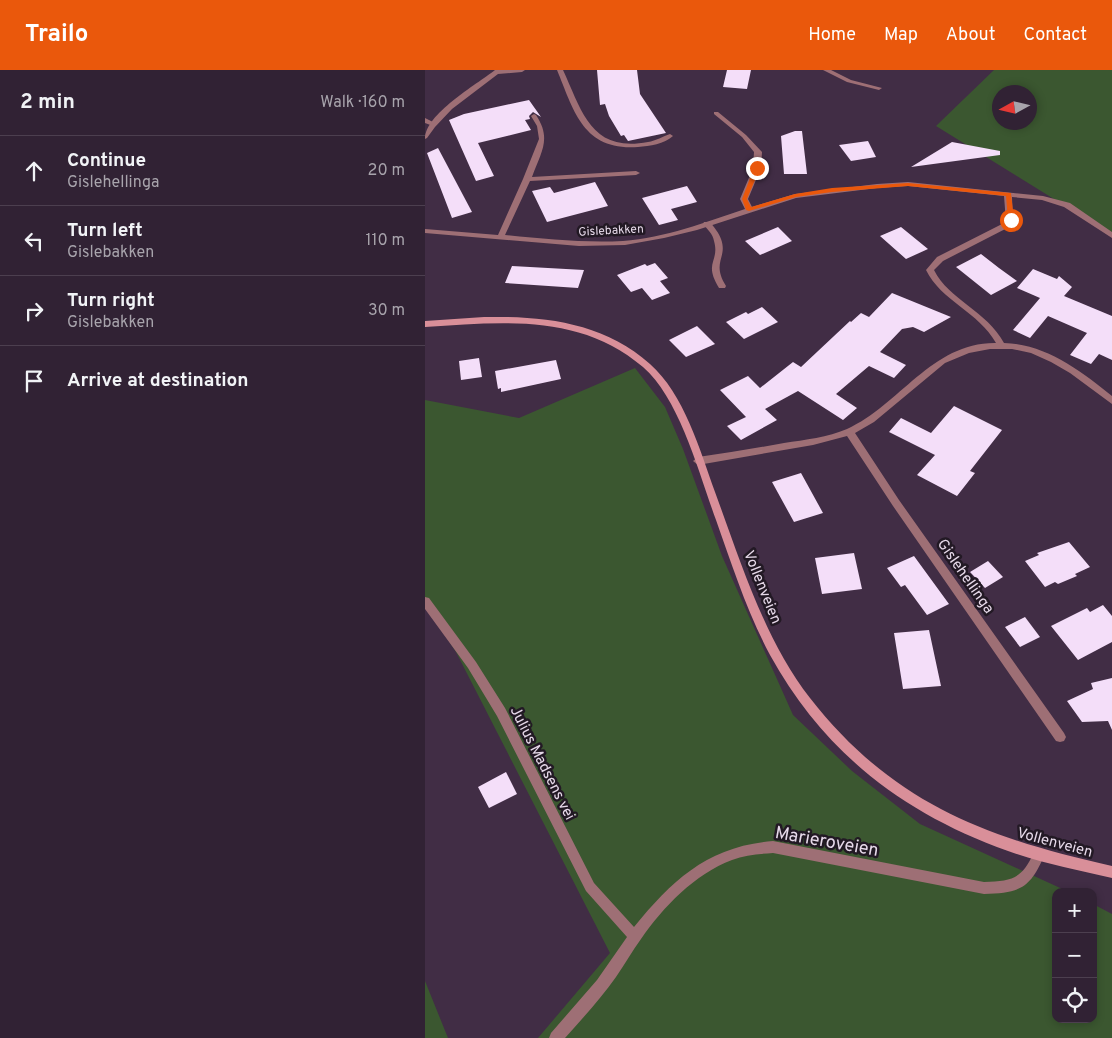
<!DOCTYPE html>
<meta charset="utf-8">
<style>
:root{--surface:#312234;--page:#392a3c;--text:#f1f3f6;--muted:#a8a4ac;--line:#4c3f4f;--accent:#ea580c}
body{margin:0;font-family:Overpass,sans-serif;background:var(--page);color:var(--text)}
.controls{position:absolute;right:15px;bottom:15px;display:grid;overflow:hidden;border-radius:10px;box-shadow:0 2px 8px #0003}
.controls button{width:45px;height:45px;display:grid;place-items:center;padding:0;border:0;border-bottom:1px solid var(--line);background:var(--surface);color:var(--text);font:25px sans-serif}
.compass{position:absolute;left:567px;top:15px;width:45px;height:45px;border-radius:50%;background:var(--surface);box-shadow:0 2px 8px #0003;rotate:262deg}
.stop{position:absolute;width:15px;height:15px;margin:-11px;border:4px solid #ea580c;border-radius:50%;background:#fff}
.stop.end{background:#ea580c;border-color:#fff;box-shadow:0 1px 5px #0008}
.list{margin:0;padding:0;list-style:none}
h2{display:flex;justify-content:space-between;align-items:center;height:65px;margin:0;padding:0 20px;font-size:21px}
h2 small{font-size:16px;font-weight:400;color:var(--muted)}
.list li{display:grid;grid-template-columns:32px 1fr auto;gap:15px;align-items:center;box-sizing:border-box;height:70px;padding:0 20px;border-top:1px solid var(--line)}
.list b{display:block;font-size:19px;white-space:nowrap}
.list p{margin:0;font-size:16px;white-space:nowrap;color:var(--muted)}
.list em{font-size:16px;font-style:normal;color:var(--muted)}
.icon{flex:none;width:28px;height:28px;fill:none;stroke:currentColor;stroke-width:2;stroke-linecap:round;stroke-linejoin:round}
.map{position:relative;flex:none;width:687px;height:968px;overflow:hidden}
header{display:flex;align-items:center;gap:30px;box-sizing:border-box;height:70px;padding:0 25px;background:var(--accent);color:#fff}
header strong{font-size:24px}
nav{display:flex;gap:28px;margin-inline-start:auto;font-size:18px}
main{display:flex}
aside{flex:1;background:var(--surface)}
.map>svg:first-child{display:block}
</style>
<header>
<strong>Trailo</strong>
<nav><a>Home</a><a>Map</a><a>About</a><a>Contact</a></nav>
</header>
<main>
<aside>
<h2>2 min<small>Walk · 160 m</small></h2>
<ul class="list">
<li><svg class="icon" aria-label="ahead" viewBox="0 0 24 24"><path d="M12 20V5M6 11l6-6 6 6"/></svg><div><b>Continue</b><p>Gislehellinga</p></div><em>20 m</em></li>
<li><svg class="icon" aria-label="left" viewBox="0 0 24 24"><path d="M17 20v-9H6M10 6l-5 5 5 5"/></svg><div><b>Turn left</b><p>Gislebakken</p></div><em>110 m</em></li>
<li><svg class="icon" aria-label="right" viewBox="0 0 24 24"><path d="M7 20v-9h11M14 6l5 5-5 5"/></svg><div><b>Turn right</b><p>Gislebakken</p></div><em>30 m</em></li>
<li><svg class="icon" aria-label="arrive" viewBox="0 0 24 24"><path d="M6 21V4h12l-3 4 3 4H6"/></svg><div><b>Arrive at destination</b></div></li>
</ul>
</aside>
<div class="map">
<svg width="687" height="968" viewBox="0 0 687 968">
<rect width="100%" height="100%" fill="#412d45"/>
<path fill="#3b5730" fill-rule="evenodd" d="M 569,0 L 687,0 L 687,165 L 511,56 ZM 574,22 L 604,22 L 604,52 L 574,52 Z
M 210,298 L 240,337 L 258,379 L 297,486 L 368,645 L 427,701 L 495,754 L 644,822 L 631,822 L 631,949 L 668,949 L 668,834 L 687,844 L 687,968 L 113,968 L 185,883 L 31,582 L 0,534 L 0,330 L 94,348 Z
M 0,911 L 23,968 L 0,968 Z"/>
<path fill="#f4def9" d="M 172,0 L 212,0 L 215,24 L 241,63 L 203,71 L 199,65 L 196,66 L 184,46 L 180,34 L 175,35 Z
M 302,0 L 326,0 L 322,19 L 298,17 Z
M 104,30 L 116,47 L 108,42 L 104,46 L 105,49 L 100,50 L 106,60 L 53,73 L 69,106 L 51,111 L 24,50 L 39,44 Z
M 370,61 L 377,61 L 382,104 L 359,104 L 356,66 Z
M 443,71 L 451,87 L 426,91 L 414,75 Z
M 527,72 L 575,81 L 575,85 L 486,97 Z
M 13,78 L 47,142 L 27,148 L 2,83 Z
M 170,112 L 183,136 L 122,152 L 107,121 L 125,117 L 129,123 Z
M 262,116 L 272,132 L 246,139 L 253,150 L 234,155 L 217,128 Z
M 353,157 L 367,171 L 335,185 L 320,171 Z
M 476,157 L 503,179 L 481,189 L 455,166 Z
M 556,184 L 574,198 L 592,211 L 566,225 L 531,197 Z
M 230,193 L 243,208 L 235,211 L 245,223 L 227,230 L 217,218 L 206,222 L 192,205 L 220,194 L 222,196 Z
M 87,196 L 159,200 L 153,218 L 80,213 Z
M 608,199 L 632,209 L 634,206 L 647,217 L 639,226 L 687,246 L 687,290 L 674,284 L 666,294 L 645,285 L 662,263 L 623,246 L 605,268 L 588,260 L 615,228 L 592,218 Z
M 467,223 L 526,247 L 499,262 L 488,257 L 477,259 L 455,282 L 481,295 L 469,308 L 444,296 L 411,324 L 432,338 L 418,350 L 373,321 L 340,339 L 352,350 L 316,370 L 302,356 L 321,347 L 295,320 L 323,306 L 335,318 L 368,292 L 376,297 L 425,251 L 426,252 L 436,243 L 444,247 Z
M 337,237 L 353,252 L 319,269 L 301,252 L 321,242 L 323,244 Z
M 272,256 L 290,274 L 261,287 L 244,270 Z
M 54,288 L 57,307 L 36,310 L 34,291 Z
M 131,290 L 136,309 L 76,322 L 76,318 L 73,319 L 70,301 Z
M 529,336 L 577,360 L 545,401 L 550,403 L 532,426 L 492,405 L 510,385 L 464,362 L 476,348 L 506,363 Z
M 376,403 L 398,443 L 369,452 L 347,412 Z
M 644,472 L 665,497 L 650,504 L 652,506 L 633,514 L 630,512 L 620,517 L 600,491 L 614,485 L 612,483 Z
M 429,483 L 437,519 L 397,524 L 390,488 Z
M 489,486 L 524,534 L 502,545 L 480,515 L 476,517 L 462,498 Z
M 563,491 L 578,507 L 560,518 L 545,502 Z
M 678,535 L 687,546 L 687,572 L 653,590 L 626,556 L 662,538 L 665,542 Z
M 600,547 L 615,567 L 595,577 L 580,557 Z
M 504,560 L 516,616 L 478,619 L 469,563 Z
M 687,608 L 687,660 L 683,651 L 657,652 L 642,631 L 668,619 L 666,613 Z
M 81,702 L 92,724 L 64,738 L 53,717 Z"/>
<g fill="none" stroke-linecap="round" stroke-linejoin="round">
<path fill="#9e6f75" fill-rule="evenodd" d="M 0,48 L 10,53 L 11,54 L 8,56 L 0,53 Z
M 279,152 L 285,152 C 289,157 294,163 296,169 C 303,188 286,192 301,216 L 300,218 L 294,218 C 278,192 295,192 289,171 C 288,164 282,159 278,154 Z"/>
<path fill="#9e6f75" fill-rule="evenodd" d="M 70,0 L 100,0 L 97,2 L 73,4 L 27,39 L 10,57 L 2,68 L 0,69 C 0,44 51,15 70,0 Z
M 132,0 L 138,0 C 157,41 166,83 223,72 C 231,71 238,66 245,64 L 248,66 C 239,74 225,76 213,77 C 158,81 149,41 132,0 Z
M 398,0 L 406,0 L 426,10 L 457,18 L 454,20 L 422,12 Z
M 289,42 L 293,42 L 321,65 L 337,82 L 336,98 L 323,129 L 327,137 L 370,124 L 452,114 L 483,112 L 618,126 L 645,133 L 687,162 L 687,168 L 639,137 L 617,130 L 587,127 L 588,155 L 518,191 L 509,200 C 524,230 562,241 579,273 C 621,274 656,301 687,326 L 687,334 L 645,303 L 626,292 L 606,283 L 587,279 L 565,279 L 544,283 L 520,293 L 449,352 L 430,363 L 474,430 L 639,663 L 641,667 L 639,671 L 635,672 L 631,671 L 468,436 L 422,366 L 388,375 L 273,395 L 268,391 L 273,387 C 302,383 331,378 359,373 C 380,370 403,367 422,359 C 475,335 507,272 571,273 C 554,242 516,231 501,200 L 512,187 L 581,152 L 579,126 L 483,116 L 452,118 L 371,128 L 272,160 L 239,168 L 200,175 L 154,176 L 0,163 L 0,159 L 73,165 L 98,109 L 114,69 L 112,56 L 106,46 L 109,44 L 111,45 C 127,69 116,82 107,107 L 211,101 L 215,103 L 211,105 L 105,111 L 80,165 C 119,169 159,173 198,171 C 240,168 281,152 320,139 L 315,129 L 328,98 L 329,82 L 317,67 L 289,44 Z
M 0,527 L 4,528 L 51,592 L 80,638 L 169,813 L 209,857 C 248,809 284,776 348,771 L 559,812 C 587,811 597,809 609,782 L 613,780 L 617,782 L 619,786 C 605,819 594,823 559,824 L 348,783 C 334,784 320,785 307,790 C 270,804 238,837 216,869 C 207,881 200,894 191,907 C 176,928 158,948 140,968 L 124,968 L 126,963 L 172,910 L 202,867 L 161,821 L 72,646 L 43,598 L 0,539 Z"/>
<path fill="#d98f99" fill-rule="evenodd" d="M 59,247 C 118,246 178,252 225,294 C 259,324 275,380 290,422 C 315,490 340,571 385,628 C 467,733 561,768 687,796 L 687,808 C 652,800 617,793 583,781 C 479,744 399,683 345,585 C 322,542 307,495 291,450 C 274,404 255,329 218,297 C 155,243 77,252 0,257 L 0,251 Z"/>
</g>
<path fill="#ea580c" d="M 332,96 L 335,98 L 322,129 L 326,137 L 370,124 L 407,118 L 483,113 L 586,123 L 589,150 L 586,152 L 583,150 L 581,126 L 483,116 L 407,122 L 371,127 L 324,141 L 321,140 L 317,129 L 329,98 Z"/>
<g text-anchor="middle" stroke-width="5" stroke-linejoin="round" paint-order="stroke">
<g font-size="12" fill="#e7daea" stroke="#221924">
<text transform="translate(186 160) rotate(-3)" y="4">Gislebakken</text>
</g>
<g font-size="15" fill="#e7daea" stroke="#221924">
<text transform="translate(541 506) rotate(55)" y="5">Gislehellinga</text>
<text transform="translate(338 517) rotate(68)" y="5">Vollenveien</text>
<text transform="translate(118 693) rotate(63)" y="5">Julius Madsens vei</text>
<text transform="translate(630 772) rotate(15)" y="5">Vollenveien</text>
</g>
<g font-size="18" fill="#e7daea" stroke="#221924">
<text transform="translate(402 771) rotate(10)" y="6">Marieroveien</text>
</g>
</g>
</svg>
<div class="controls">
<button>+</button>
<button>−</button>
<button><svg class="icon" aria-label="locate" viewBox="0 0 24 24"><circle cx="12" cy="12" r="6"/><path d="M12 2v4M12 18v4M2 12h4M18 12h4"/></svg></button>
</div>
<svg class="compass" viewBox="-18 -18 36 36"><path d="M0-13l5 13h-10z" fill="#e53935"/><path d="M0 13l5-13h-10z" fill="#a8a4ac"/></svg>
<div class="stop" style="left:586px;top:150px"></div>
<div class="stop end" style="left:332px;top:98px"></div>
</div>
</main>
